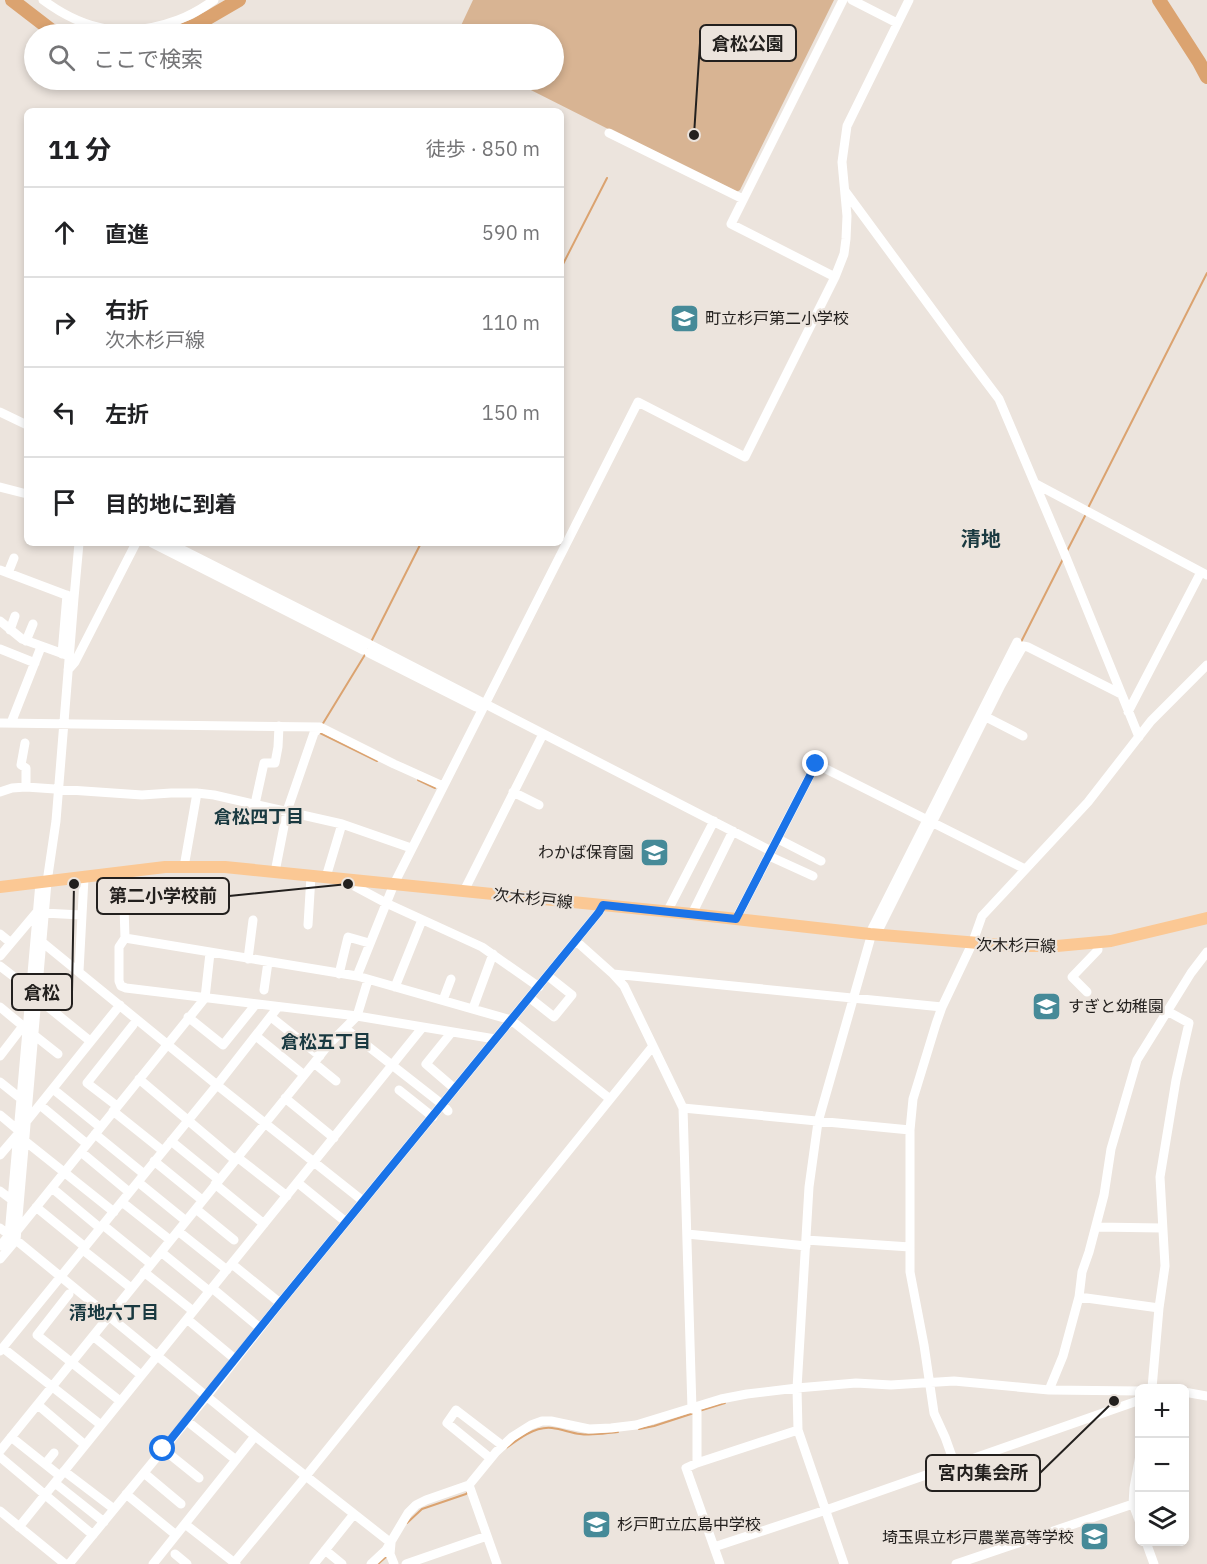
<!DOCTYPE html>
<html lang="ja">
<meta charset="utf-8">
<style>
:root{--surface:#fff;--page:#f2f2f2;--text:#202124;--muted:#757577;--line:#e0e0e0}
body{margin:0;font-family:"IBM Plex Sans","Noto Sans JP",sans-serif;background:var(--page);color:var(--text)}
.controls{position:absolute;right:18px;bottom:18px;display:grid;overflow:hidden;border-radius:9px;box-shadow:0 3px 9px #0003}
.controls button{width:54px;height:54px;display:grid;place-items:center;padding:0;border:0;border-bottom:2px solid var(--line);background:var(--surface);color:var(--text);font:30px sans-serif}
.stop{position:absolute;width:18px;height:18px;margin:-14px;border:4px solid #1a73e8;border-radius:50%;background:#fff}
.stop.end{background:#1a73e8;border-color:#fff;box-shadow:0 2px 6px #0008}
.list{margin:0;padding:0;list-style:none}
h2{display:flex;justify-content:space-between;align-items:center;height:78px;margin:0;padding:0 24px;font-size:26px}
h2 small{font-size:20px;font-weight:400;color:var(--muted)}
.list li{display:grid;grid-template-columns:39px 1fr auto;gap:18px;align-items:center;box-sizing:border-box;height:90px;padding:0 24px;border-top:2px solid var(--line)}
.list b{display:block;font-size:22px;white-space:nowrap}
.list p{margin:0;font-size:20px;white-space:nowrap;color:var(--muted)}
.list em{font-size:20px;font-style:normal;color:var(--muted)}
.icon{flex:none;width:33px;height:33px;fill:none;stroke:currentColor;stroke-width:2;stroke-linecap:round;stroke-linejoin:round}
.map{position:relative;flex:none;width:1207px;height:1564px;overflow:hidden}
.search{position:absolute;background:var(--surface);box-shadow:0 3px 9px #0003;left:24px;top:24px;width:540px;height:66px;display:flex;align-items:center;gap:15px;box-sizing:border-box;padding:0 21px;border-radius:33px;color:var(--muted);font-size:22px}
.panel{position:absolute;background:var(--surface);box-shadow:0 3px 9px #0003;left:24px;top:108px;width:540px;height:438px;border-radius:9px}
.map>svg:first-child{display:block}
</style>
<div class="map">
<svg width="1207" height="1564" viewBox="0 0 1207 1564">
<rect width="100%" height="100%" fill="#ece4dd"/>
<path fill="#d8b493" d="M 473,0 L 834,0 L 740,190 L 735,193 L 511,80 L 554,80 L 554,34 L 457,34 Z"/>
<g fill="none" stroke-linecap="round" stroke-linejoin="round">
<path stroke="#dba370" stroke-width="2" d="M 561,268 L 607,178
M 1088,508 L 1207,273
M 1067,551 L 1086,514
M 371,642 L 421,543
M 1021,642 L 1063,559
M 322,725 L 366,653
M 318,732 L 377,761
M 418,780 L 435,788
M 699,1411 L 725,1403
M 639,1429 L 654,1426 L 694,1413
M 505,1449 C 518,1439 535,1426 552,1428 C 562,1429 571,1433 580,1434 C 593,1436 606,1433 618,1432
M 407,1523 L 422,1509 L 466,1494 L 468,1492
M 378,1564 L 387,1556"/>
<path stroke="#dba370" stroke-width="14" d="M 12,0 L 51,30 L 61,34
M 1159,0 L 1199,62 L 1207,77
M 173,34 L 196,25 L 239,0"/>
<path stroke="#fff" stroke-width="9" d="M 43,0 C 86,32 127,39 178,20 C 191,15 203,8 214,0
M 852,0 L 897,23
M 609,133 L 743,199
M 845,191 L 962,350 L 999,399 L 1063,550 L 1139,737
M 835,277 L 731,224 L 843,0
M 0,412 L 27,425
M 1036,484 L 1207,575
M 0,487 L 27,494
M 152,543 L 363,650
M 169,543 L 367,643 L 771,851
M 0,570 L 74,598 L 56,821 L 47,882 L 16,1240 L 255,1436 L 391,1543 L 390,1554 L 394,1564
M 8,573 L 14,558
M 74,598 L 79,543
M 0,621 L 22,639 L 69,656
M 10,630 L 15,616
M 26,641 L 33,624
M 0,649 L 35,663
M 369,653 L 476,707
M 62,654 L 67,595
M 68,670 L 75,662 L 136,543
M 1128,712 L 1201,572
M 986,717 L 1023,736
M 0,723 L 320,727 L 394,764 L 443,786
M 11,723 L 41,647
M 25,743 L 21,765 L 26,768 L 26,787
M 0,792 L 12,788 L 26,787 L 142,795 L 171,793 L 197,793 L 214,795 L 342,824 L 411,848
M 513,792 L 539,805
M 255,804 L 264,763 L 275,763 L 278,747 L 279,726
M 778,839 L 821,861
M 769,856 L 813,876
M 184,867 L 197,793
M 275,872 L 287,811 L 314,733 L 320,727
M 123,873 L 125,938 L 357,976 L 511,1020 L 610,1099
M 326,877 L 342,824
M 345,881 L 386,903 L 482,947 L 539,987
M 464,891 L 543,734
M 667,912 L 714,821
M 44,913 L 81,915
M 692,914 L 733,831
M 736,919 L 816,764 L 1025,869
M 308,925 L 311,876
M 0,934 L 11,943
M 876,935 L 1001,685 L 1023,646 L 1028,647 L 1121,694
M 125,938 L 119,947 L 119,981 L 121,986 L 126,988 L 357,1016 L 495,1039
M 576,941 L 613,974 L 624,986 L 683,1108 L 692,1409
M 42,942 L 217,1085 L 363,1201
M 0,956 L 37,912
M 248,959 L 253,920
M 0,966 L 30,989
M 79,971 L 84,878
M 339,974 L 348,937 L 369,943
M 613,974 L 942,1007
M 357,976 L 394,884 L 638,402 L 745,457 L 835,277 L 844,254 L 846,239 L 847,216 L 842,162 L 847,126 L 909,0
M 395,987 L 422,920
M 264,990 L 268,962
M 1087,992 L 1072,977 L 1098,950 L 1097,943
M 37,998 L 90,1041
M 530,998 L 554,1017 L 572,995 L 548,976
M 443,1000 L 451,979
M 0,1007 L 23,1026
M 473,1008 L 493,954
M 188,1017 L 223,1045 L 256,1004
M 271,1017 L 320,1056
M 346,1029 L 443,1105 L 448,1111
M 451,1033 L 426,1064 L 455,1089
M 34,1035 L 58,1054
M 256,1036 L 304,1075
M 0,1056 L 23,1026 L 27,1027
M 314,1063 L 336,1081
M 139,1079 L 235,1160
M 0,1082 L 20,1098
M 53,1089 L 100,1127
M 399,1090 L 433,1117
M 285,1098 L 334,1138
M 40,1105 L 87,1144
M 117,1106 L 87,1083 L 133,1025
M 683,1108 L 910,1130
M 113,1111 L 163,1151
M 0,1115 L 18,1130
M 26,1122 L 120,1005
M 95,1134 L 144,1174
M 25,1141 L 114,1212
M 171,1141 L 219,1180
M 81,1152 L 129,1192
M 0,1155 L 18,1134
M 237,1157 L 287,1196
M 154,1161 L 202,1200
M 138,1182 L 186,1221
M 298,1183 L 346,1222
M 215,1184 L 264,1224
M 52,1188 L 100,1228
M 0,1191 L 12,1200
M 122,1202 L 170,1240
M 36,1207 L 85,1247
M 196,1209 L 234,1240
M 103,1225 L 151,1264
M 1096,1227 L 1162,1228
M 0,1228 L 16,1240 L 0,1259
M 17,1231 L 205,998 L 210,953
M 178,1231 L 227,1270
M 687,1234 L 806,1246
M 806,1240 L 910,1247
M 0,1246 L 9,1235 L 40,883
M 83,1250 L 131,1288
M 161,1252 L 209,1291
M 232,1264 L 280,1303
M 144,1272 L 193,1311
M 212,1288 L 260,1328
M 69,1294 L 37,1335 L 120,1401
M 1079,1297 L 1159,1308
M 187,1319 L 235,1359
M 93,1336 L 141,1375
M 3,1348 L 101,1425
M 0,1351 L 217,1085 L 278,1007
M 1152,1388 L 1159,1308 L 1165,1266 L 1160,1177 L 1176,1080 L 1189,1023 L 1167,1011
M 1049,1390 L 1063,1356 L 1079,1297 L 1082,1272 L 1089,1252 L 1104,1195 L 1111,1149 L 1137,1060 L 1191,973 L 1207,952
M 1184,1392 L 1207,1396
M 38,1405 L 85,1445
M 697,1408 L 697,1463 L 686,1468 L 720,1564
M 187,1421 L 236,1460
M 11,1437 L 60,1476
M 163,1449 L 199,1478
M 0,1451 L 314,1063 L 329,1044 L 357,1016 L 368,980
M 0,1457 L 93,1535
M 490,1458 L 447,1423 L 456,1410 L 503,1446
M 697,1463 L 798,1430
M 45,1464 L 54,1453
M 955,1465 L 945,1437 L 934,1413 L 924,1345 L 910,1272 L 910,1130 L 913,1099 L 936,1024 L 942,1007 L 972,944 L 982,916 L 1088,802 L 1151,721 L 1207,665
M 64,1471 L 114,1509
M 144,1473 L 181,1504
M 55,1483 L 104,1522
M 469,1485 L 497,1564
M 126,1494 L 176,1535
M 1133,1504 L 1134,1488 L 1140,1455
M 0,1511 L 65,1564
M 185,1524 L 236,1564
M 19,1527 L 422,1028
M 1146,1542 L 1154,1564
M 714,1547 L 826,1510 L 1140,1400
M 325,1550 L 342,1564
M 175,1554 L 187,1564
M 69,1564 L 207,1396 L 280,1303 L 599,912 L 602,905
M 153,1564 L 255,1436
M 233,1564 L 306,1476 L 653,1046
M 314,1564 L 354,1514
M 371,1564 L 386,1550 L 408,1513 L 416,1505 L 426,1500 L 469,1485 L 496,1452 L 512,1437 L 531,1425 L 542,1421 L 551,1421 L 589,1429 L 611,1428 L 636,1425 L 721,1399 L 747,1394 L 797,1388 L 856,1383 L 891,1385 L 954,1381 L 1049,1390 L 1140,1391
M 406,1564 L 487,1536
M 844,1564 L 798,1430 L 797,1388 L 809,1187 L 818,1122 L 870,940 L 872,929 L 1017,642
M 956,1564 L 1133,1504 L 1140,1523"/>
<path stroke="#fbc894" stroke-width="12" d="M 0,887 L 165,867 L 225,867 L 692,914 L 870,934 L 1015,946 L 1057,946 L 1111,941 L 1207,918"/>
</g>
<g fill="none" stroke-linecap="round" stroke-linejoin="round">
<path stroke="#1a73e8" stroke-width="8" d="M 163,1449 L 280,1303 L 599,912 L 603,905 L 736,919 L 816,764"/>
</g>
<defs>
<symbol id="school-square" viewBox="-11 -11 22 22"><rect x="-9" y="-9" width="18" height="18" rx="4" fill="#468a98" stroke="#ece4dd"/><path d="M0-5L7-2L0 1L-7-2ZM-4 1L0 2.5L4 1V4Q0 6-4 4Z" fill="#fff"/></symbol>
</defs>
<g fill-rule="evenodd">
<use href="#school-square" x="668" y="302" width="33" height="33"/>
<use href="#school-square" x="638" y="836" width="33" height="33"/>
<use href="#school-square" x="1030" y="990" width="33" height="33"/>
<use href="#school-square" x="580" y="1508" width="33" height="33"/>
<use href="#school-square" x="1078" y="1520" width="33" height="33"/>
</g>
<g text-anchor="middle" stroke-width="4.5" stroke-linejoin="round" paint-order="stroke">
<g font-size="16" fill="#23201e" stroke="#ece4dd" text-anchor="start">
<text x="705" y="324">町立杉戸第二小学校</text>
<text x="634" y="858" text-anchor="end">わかば保育園</text>
<text x="1068" y="1012">すぎと幼稚園</text>
<text x="617" y="1530">杉戸町立広島中学校</text>
<text x="1074" y="1543" text-anchor="end">埼玉県立杉戸農業高等学校</text>
</g>
<g font-size="16" fill="#23201e" stroke="#ece4dd">
<text transform="translate(533 898) rotate(6)" y="6">次木杉戸線</text>
<text transform="translate(1016 945) rotate(1)" y="6">次木杉戸線</text>
</g>
<g font-size="18" font-weight="bold" fill="#193940" stroke="#ece4dd">
<text x="259" y="823">倉松四丁目</text>
<text x="326" y="1048">倉松五丁目</text>
<text x="114" y="1319">清地六丁目</text>
</g>
<g font-size="20" font-weight="bold" fill="#193940" stroke="#ece4dd">
<text x="981" y="546">清地</text>
</g>
</g>
<path fill="none" stroke="#23201e" stroke-width="2" d="M694 135L700 43M348 884L229 896M74 884L72 992M1114 1401L1040 1473"/>
<g fill="#23201e" stroke="#ece4dd" stroke-width="2">
<circle cx="694" cy="135" r="6"/>
<circle cx="348" cy="884" r="6"/>
<circle cx="74" cy="884" r="6"/>
<circle cx="1114" cy="1401" r="6"/>
</g>
<g fill="#ece4dd" stroke="#23201e" stroke-width="2">
<rect x="700" y="25" width="96" height="36" rx="6"/>
<rect x="97" y="878" width="132" height="36" rx="6"/>
<rect x="12" y="974" width="60" height="36" rx="6"/>
<rect x="926" y="1455" width="114" height="36" rx="6"/>
</g>
<g font-size="18" text-anchor="middle" font-weight="bold" fill="#23201e">
<text x="748" y="50">倉松公園</text>
<text x="163" y="902">第二小学校前</text>
<text x="42" y="999">倉松</text>
<text x="983" y="1479">宮内集会所</text>
</g>
</svg>
<div class="controls">
<button>+</button>
<button>−</button>
<button><svg class="icon" aria-label="layers" viewBox="0 0 24 24"><path d="M12 4l9 5-9 5-9-5zM3 14l9 5 9-5"/></svg></button>
</div>
<div class="stop" style="left:163px;top:1449px"></div>
<div class="stop end" style="left:816px;top:764px"></div>
<div class="search"><svg class="icon" aria-label="search" viewBox="0 0 24 24"><circle cx="10" cy="10" r="6"/><path d="M15 15l6 6"/></svg>ここで検索</div>
<section class="panel">
<h2>11 分<small>徒歩 · 850 m</small></h2>
<ul class="list">
<li><svg class="icon" aria-label="ahead" viewBox="0 0 24 24"><path d="M12 20V5M6 11l6-6 6 6"/></svg><div><b>直進</b></div><em>590 m</em></li>
<li><svg class="icon" aria-label="right" viewBox="0 0 24 24"><path d="M7 20v-9h11M14 6l5 5-5 5"/></svg><div><b>右折</b><p>次木杉戸線</p></div><em>110 m</em></li>
<li><svg class="icon" aria-label="left" viewBox="0 0 24 24"><path d="M17 20v-9H6M10 6l-5 5 5 5"/></svg><div><b>左折</b></div><em>150 m</em></li>
<li><svg class="icon" aria-label="arrive" viewBox="0 0 24 24"><path d="M6 21V4h12l-3 4 3 4H6"/></svg><div><b>目的地に到着</b></div></li>
</ul>
</section>
</div>
